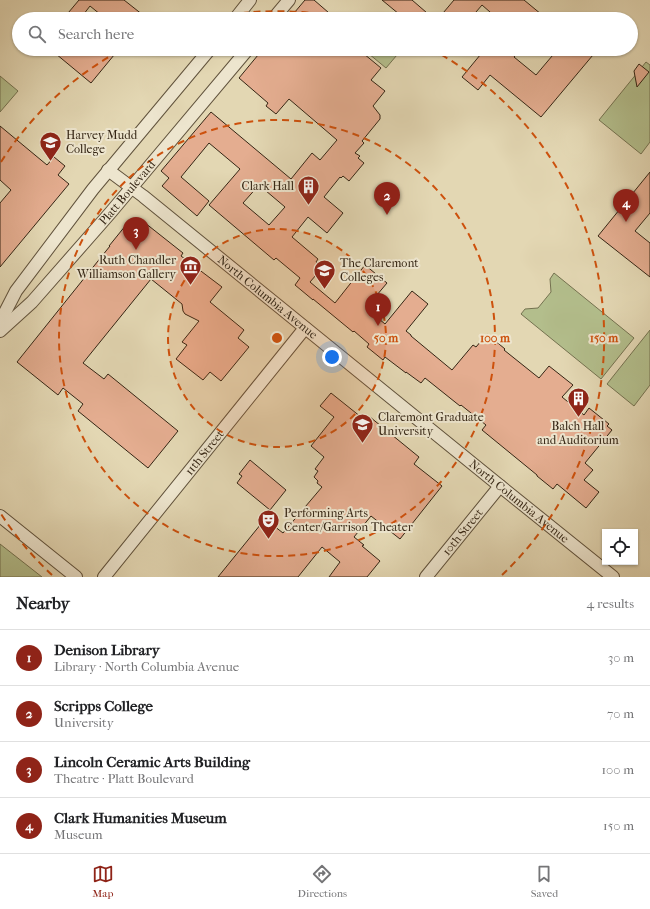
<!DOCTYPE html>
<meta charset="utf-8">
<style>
:root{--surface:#fff;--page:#f2f2f2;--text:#202124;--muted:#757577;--line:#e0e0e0;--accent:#8f2418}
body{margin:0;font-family:"IM FELL French Canon",serif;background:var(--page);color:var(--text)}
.controls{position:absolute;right:12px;bottom:12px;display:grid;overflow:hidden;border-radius:0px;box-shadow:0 1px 3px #0004}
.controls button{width:36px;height:36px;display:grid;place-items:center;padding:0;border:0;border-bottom:1px solid var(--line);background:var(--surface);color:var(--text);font:20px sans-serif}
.you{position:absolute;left:332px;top:357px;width:14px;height:14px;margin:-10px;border:3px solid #fff;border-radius:50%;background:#1a73e8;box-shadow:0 0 0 6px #1a73e833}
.badge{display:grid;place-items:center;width:26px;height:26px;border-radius:50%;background:var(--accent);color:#fff;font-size:13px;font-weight:700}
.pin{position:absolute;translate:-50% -33px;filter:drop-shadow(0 1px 2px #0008)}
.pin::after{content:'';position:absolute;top:21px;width:14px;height:12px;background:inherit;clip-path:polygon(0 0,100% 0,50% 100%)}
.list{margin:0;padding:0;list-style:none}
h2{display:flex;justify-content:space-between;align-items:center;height:52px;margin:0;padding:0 16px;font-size:17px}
h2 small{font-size:13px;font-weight:400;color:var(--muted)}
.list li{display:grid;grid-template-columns:26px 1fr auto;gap:12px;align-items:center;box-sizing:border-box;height:56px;padding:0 16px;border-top:1px solid var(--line)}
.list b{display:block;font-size:15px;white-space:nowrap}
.list p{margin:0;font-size:13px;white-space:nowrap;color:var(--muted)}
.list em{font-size:13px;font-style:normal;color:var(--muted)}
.icon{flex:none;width:22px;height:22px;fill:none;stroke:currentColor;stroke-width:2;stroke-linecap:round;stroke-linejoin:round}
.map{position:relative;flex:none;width:650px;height:577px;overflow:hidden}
.search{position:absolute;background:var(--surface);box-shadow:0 1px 3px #0004;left:12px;right:12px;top:12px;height:44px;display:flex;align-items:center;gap:10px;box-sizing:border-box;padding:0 14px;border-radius:22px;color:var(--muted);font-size:15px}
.sheet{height:276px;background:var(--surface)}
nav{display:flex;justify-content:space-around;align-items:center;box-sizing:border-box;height:56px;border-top:1px solid var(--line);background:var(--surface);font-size:11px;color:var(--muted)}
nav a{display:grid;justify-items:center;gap:2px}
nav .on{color:var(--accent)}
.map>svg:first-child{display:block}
</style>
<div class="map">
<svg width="650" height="577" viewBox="0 0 650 577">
<rect width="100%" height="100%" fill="#e3d7b3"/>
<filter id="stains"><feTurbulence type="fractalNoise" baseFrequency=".005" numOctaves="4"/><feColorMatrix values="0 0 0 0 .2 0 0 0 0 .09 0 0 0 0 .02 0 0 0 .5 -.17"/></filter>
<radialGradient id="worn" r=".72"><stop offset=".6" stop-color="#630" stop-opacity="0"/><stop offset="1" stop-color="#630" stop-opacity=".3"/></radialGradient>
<path fill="#b3be8c" stroke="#747250" d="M 363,49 L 402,49 L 386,68 Z
M 646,62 L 650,65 L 650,142 L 641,154 L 599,120 Z
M 0,76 L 18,91 L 0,112 Z
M 554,273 L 634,338 L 601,379 L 521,314 L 525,309 L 538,308 L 551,292 L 550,279 Z
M 650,330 L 650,385 L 634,406 L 607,384 Z
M 0,544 L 42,577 L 0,577 Z"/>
<path fill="#e4ad90" stroke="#342514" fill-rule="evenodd" d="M 79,0 L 124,0 L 148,19 L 106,19 L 90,6 L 80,19 L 63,19 Z
M 305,0 L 314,0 L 336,19 L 289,19 Z
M 382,0 L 412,0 L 434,19 L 405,19 Z
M 454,0 L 524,0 L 547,19 L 498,19 L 482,5 L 470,19 L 438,19 Z
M 50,49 L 119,49 L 91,83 Z
M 263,49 L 358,49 L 381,68 L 371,80 L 385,91 L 373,106 L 380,115 L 380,119 L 362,141 L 364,143 L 355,153 L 360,156 L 358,158 L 364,163 L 349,181 L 343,176 L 341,178 L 340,177 L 324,197 L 343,213 L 327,233 L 308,217 L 292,237 L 318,259 L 316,262 L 323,267 L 310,282 L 335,303 L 365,265 L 387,283 L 366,308 L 385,324 L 412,291 L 428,304 L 406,331 L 411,335 L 411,336 L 452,370 L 473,345 L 476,347 L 487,334 L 505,349 L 504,350 L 539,378 L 549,366 L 573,385 L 562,397 L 584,415 L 589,408 L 609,424 L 607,426 L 612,430 L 585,463 L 593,470 L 584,480 L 599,492 L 586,508 L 557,484 L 553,489 L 537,476 L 537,475 L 482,430 L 486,425 L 461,405 L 460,406 L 425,378 L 421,383 L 406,372 L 406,373 L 385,357 L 383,360 L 367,347 L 369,344 L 354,331 L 353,332 L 313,299 L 313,300 L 295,285 L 300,278 L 276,258 L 274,260 L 209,205 L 240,169 L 209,143 L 181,177 L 209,201 L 197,216 L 162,186 L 169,178 L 161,171 L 211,112 L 291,179 L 312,153 L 320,160 L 337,140 L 289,99 L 276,114 L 266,106 L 268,103 L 239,78 ZM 259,185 L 285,207 L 269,225 L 243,203 Z
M 485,49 L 521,49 L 514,57 L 536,75 L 558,49 L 598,49 L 541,117 L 490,75 L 478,90 L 462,77 Z
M 639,64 L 649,72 L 637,87 L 634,71 Z
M 0,126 L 47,165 L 54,157 L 65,166 L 58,175 L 69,184 L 0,267 L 0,203 L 11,190 L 0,180 Z
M 650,172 L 650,213 L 635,231 L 650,243 L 650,277 L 598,236 Z
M 140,219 L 183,253 L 181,256 L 222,287 L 210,302 L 244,330 L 238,338 L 249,347 L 221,381 L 210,372 L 203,380 L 176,359 L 187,345 L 182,342 L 199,321 L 185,314 L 183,311 L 182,304 L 151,279 L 83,363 L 104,379 L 108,374 L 178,431 L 148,468 L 78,411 L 83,404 L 63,388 L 58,395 L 17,362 L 110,246 L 109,246 L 126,225 L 132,230 Z
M 331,393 L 366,421 L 370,417 L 419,457 L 414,464 L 442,486 L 400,539 L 371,516 L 354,537 L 364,545 L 362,546 L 380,561 L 367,577 L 329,577 L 340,562 L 322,547 L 298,577 L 218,577 L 265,519 L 283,533 L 322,487 L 317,483 L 318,481 L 314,477 L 318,471 L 315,469 L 324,457 L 311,446 L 334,417 L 320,406 Z
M 250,460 L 286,490 L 270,510 L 237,483 L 242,476 L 239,474 Z"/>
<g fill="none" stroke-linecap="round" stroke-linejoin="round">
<defs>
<g id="minor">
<path d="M 235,19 L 250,0"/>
<path d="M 273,19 L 289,0"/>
<path id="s1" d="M 108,170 L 143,196 L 500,486 L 613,577"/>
<path d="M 0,322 L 16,291 L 93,189 L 210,49"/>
<path id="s2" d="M 0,331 L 32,302 L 111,212 L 248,49"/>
<path d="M 0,516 L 76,577"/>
<path id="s3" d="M 104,577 L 305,328"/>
<path id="s4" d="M 426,577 L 500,486"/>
</g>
</defs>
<use href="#minor" stroke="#60523c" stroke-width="14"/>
<use href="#minor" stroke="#ede5ce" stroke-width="12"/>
</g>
<circle cx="277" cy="338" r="109" fill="#cd510d" fill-opacity=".12"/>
<g fill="none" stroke="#cd510d" stroke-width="2" stroke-dasharray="7 5">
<circle cx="277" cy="338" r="109"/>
<circle cx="277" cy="338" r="218"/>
<path d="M52 575A327 327 0 0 1 1 514M1 162A327 327 0 0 1 123 49M206 19A327 327 0 0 1 348 19M431 49A327 327 0 0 1 502 575"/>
</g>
<defs>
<symbol id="university-pin" viewBox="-11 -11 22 30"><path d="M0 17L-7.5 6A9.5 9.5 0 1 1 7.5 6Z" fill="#8f2418" stroke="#ede5ce"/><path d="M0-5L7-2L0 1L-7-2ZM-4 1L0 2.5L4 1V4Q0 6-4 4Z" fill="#fff"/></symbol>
<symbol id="building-pin" viewBox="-11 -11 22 30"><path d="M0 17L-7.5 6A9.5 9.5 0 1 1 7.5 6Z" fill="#8f2418" stroke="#ede5ce"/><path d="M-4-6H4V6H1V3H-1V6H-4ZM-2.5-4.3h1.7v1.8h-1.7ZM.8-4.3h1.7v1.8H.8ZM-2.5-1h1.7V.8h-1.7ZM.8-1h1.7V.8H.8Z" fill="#fff"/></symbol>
<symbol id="museum-pin" viewBox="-11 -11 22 30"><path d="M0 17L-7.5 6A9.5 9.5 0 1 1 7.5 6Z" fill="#8f2418" stroke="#ede5ce"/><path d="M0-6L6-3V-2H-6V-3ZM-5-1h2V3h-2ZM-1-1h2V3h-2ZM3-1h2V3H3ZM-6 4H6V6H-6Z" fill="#fff"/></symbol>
<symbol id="theatre-pin" viewBox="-11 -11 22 30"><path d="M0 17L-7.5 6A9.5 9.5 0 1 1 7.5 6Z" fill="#8f2418" stroke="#ede5ce"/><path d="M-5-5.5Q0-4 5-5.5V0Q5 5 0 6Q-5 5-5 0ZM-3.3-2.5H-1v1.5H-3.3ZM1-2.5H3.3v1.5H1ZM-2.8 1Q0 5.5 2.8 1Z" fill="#fff"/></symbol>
</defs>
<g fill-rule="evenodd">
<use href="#university-pin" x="38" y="130" width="25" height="34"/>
<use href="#building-pin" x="296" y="174" width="25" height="34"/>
<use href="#museum-pin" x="178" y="254" width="25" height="34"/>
<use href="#university-pin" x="312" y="258" width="25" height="34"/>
<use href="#building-pin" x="566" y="386" width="25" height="34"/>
<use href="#university-pin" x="350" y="412" width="25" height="34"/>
<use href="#theatre-pin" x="256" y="508" width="25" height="34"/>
</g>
<g text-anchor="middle" stroke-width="4" stroke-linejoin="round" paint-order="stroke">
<g font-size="12" fill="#342514" stroke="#ede5ce" text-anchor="start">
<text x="66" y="139">Harvey Mudd<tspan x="66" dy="14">College</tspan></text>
<text x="294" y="190" text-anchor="end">Clark Hall</text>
<text x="176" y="264" text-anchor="end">Ruth Chandler<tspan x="176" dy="14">Williamson Gallery</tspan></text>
<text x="340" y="267">The Claremont<tspan x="340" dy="14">Colleges</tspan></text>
<text x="378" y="421">Claremont Graduate<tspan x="378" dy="14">University</tspan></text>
<text x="578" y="430" text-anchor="middle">Balch Hall<tspan x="578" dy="14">and Auditorium</tspan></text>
<text x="284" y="517">Performing Arts<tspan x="284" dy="14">Center/Garrison Theater</tspan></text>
</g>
<g font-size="12" fill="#342514" stroke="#ede5ce">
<text dy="4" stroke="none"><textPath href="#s2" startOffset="188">Platt Boulevard</textPath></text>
<text dy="4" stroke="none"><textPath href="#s1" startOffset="204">North Columbia Avenue</textPath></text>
<text dy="4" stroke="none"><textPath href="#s3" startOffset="160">11th Street</textPath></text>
<text dy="4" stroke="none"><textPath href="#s1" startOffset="528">North Columbia Avenue</textPath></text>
<text dy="4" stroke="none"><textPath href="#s4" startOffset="58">10th Street</textPath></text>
</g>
</g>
<circle cx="277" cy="338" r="6" fill="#cd510d" stroke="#ede5ce" stroke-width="2"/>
<g font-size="12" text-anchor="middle" font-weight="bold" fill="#cd510d" stroke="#ede5ce" stroke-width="4" stroke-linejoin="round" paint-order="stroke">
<text x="386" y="342">50 m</text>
<text x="495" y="342">100 m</text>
<text x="604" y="342">150 m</text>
</g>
<rect width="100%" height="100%" filter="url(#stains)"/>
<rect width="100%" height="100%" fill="url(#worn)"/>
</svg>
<div class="controls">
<button><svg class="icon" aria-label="locate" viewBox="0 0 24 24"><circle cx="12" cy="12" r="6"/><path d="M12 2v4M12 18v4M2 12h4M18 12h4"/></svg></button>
</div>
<div class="you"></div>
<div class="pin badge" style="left:378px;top:326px">1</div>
<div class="pin badge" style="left:387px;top:215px">2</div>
<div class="pin badge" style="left:136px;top:250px">3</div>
<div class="pin badge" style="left:626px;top:222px">4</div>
<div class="search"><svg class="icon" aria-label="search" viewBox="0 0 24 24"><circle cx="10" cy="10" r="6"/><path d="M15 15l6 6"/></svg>Search here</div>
</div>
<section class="sheet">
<h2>Nearby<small>4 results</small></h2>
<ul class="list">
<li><span class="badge">1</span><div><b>Denison Library</b><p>Library · North Columbia Avenue</p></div><em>30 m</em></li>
<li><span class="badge">2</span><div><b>Scripps College</b><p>University</p></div><em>70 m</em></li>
<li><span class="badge">3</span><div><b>Lincoln Ceramic Arts Building</b><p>Theatre · Platt Boulevard</p></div><em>100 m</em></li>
<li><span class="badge">4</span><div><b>Clark Humanities Museum</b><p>Museum</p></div><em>150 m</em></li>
</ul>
</section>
<nav>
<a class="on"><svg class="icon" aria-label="map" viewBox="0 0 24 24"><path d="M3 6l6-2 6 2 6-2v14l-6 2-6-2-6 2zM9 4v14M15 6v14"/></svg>Map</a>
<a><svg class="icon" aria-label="directions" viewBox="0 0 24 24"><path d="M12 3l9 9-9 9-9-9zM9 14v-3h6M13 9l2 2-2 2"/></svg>Directions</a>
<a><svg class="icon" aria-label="saved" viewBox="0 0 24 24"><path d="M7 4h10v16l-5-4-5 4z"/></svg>Saved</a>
</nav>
